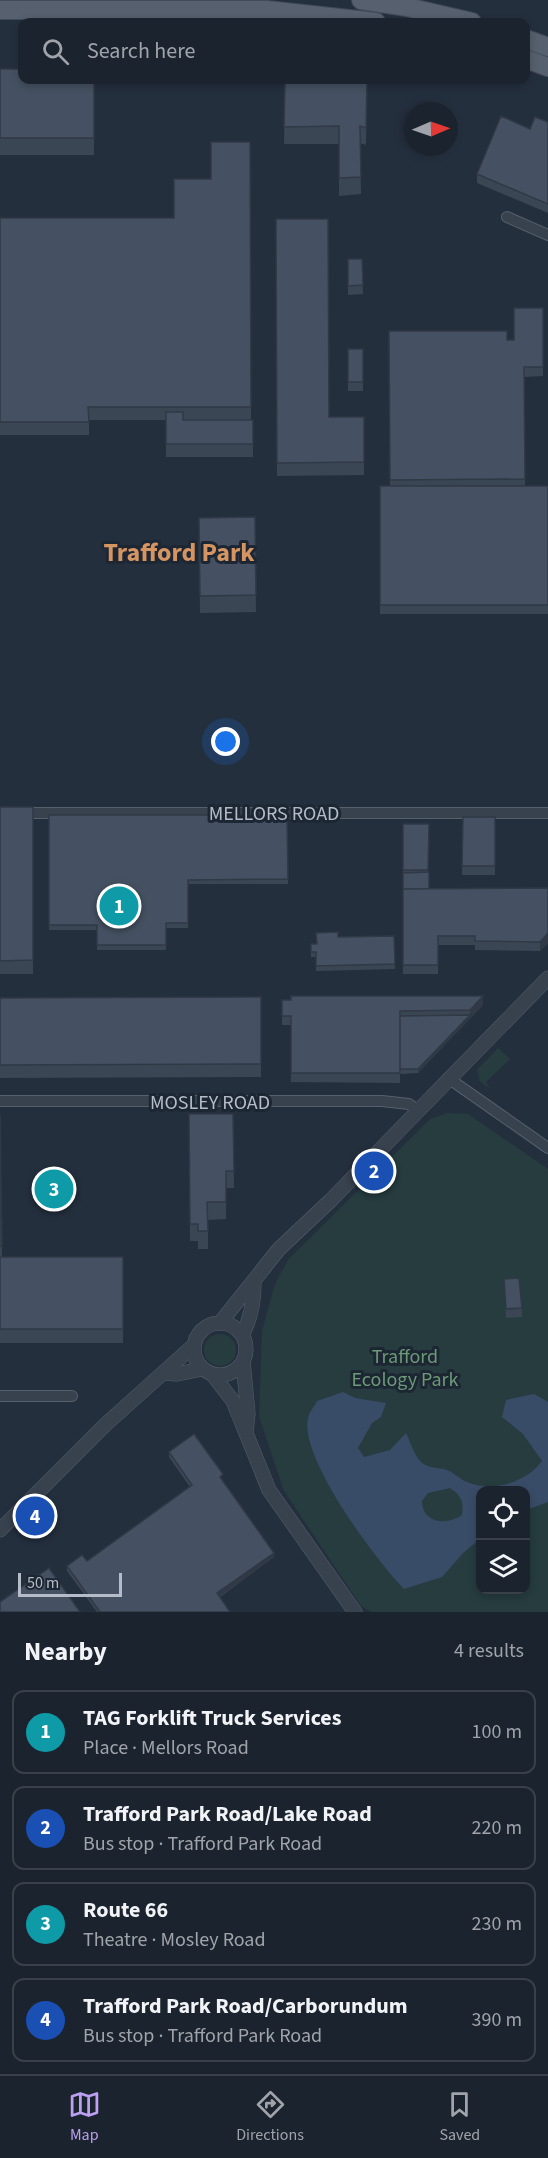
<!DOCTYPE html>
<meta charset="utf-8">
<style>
:root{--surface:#1b232e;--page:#282f3a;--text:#f1f3f6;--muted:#a0a4aa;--line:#39404a;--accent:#bca0f2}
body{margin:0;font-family:"Source Sans 3",sans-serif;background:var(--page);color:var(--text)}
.controls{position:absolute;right:18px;bottom:18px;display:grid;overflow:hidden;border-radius:12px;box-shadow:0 3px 9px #0003}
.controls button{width:54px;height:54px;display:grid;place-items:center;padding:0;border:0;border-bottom:2px solid var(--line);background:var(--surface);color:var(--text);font:30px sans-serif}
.compass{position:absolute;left:404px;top:102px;width:54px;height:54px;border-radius:50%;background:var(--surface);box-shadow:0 3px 9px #0003;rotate:88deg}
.scale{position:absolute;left:18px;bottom:15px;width:104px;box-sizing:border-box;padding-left:6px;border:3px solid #b4bcc9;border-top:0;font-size:16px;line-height:21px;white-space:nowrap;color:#b4bcc9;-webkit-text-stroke:4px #1d2633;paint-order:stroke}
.you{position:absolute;left:226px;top:742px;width:21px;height:21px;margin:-15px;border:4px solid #fff;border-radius:50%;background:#1a73e8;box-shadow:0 0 0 9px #1a73e833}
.badge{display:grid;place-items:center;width:39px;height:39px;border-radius:50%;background:var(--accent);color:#fff;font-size:20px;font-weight:700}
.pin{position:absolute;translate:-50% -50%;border:3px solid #fff;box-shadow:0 2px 6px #0006}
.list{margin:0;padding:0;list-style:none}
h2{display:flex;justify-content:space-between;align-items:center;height:78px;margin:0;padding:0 24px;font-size:26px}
h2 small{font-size:20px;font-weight:400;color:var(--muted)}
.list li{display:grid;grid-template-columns:39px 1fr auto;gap:18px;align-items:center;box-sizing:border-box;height:84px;margin:0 12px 12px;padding:0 12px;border:2px solid var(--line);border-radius:12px}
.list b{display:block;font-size:22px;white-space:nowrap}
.list p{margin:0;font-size:20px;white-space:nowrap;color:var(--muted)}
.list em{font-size:20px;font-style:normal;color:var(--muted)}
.icon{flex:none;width:33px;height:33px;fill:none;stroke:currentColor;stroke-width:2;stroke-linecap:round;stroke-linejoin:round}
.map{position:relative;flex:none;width:548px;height:1612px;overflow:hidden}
.search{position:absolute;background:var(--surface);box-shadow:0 3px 9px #0003;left:18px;right:18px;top:18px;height:66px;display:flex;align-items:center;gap:15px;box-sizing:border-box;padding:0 21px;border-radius:12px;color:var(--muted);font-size:22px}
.sheet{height:462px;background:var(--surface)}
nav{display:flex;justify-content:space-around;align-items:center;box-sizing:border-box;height:84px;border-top:2px solid var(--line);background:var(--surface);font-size:16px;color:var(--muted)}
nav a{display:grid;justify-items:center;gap:3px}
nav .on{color:var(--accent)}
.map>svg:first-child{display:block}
</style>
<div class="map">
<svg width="548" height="1612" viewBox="0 0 548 1612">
<rect width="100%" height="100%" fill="#242f3e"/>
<path fill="#263c3f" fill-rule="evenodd" d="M 498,1048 L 510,1059 L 486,1082 L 490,1089 L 480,1082 L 477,1070 Z
M 448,1113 L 468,1114 L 548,1169 L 548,1612 L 371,1612 L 361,1606 L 284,1491 L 259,1416 L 262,1331 L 275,1284 L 288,1260 L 430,1119 ZM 480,1490 L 526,1490 L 526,1590 L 480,1590 Z
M204 1350a16 16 0 1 1 32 0a16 16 0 1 1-32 0Z"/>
<path fill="#394c67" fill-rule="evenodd" d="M 343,1392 L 355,1398 L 386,1403 L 381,1417 L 372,1423 L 358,1448 L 364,1457 L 390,1450 L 406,1433 C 410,1441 414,1455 421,1462 C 429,1469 438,1467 447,1470 C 454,1472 460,1480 467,1482 C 492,1493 527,1482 542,1461 L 523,1434 L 502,1417 L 506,1400 L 534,1394 L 548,1402 L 548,1502 L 526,1510 L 526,1490 L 480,1490 L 480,1539 L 463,1553 L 442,1577 L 404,1589 C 376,1560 299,1458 308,1418 C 309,1412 315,1406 317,1401 ZM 450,1488 C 461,1495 464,1502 462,1515 C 447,1526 422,1523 422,1501 L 428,1493 Z"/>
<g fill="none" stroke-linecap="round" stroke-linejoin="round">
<defs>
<path id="minor" d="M 507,217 L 548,235
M 0,813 L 548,813
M 448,1078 L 548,1148
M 0,1101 L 382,1101 L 409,1104 L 417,1110
M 0,1396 L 72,1396"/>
<path id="tertiary" d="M194 1349a26 26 0 1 1 52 0a26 26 0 1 1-52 0Z
M 220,1323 L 279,1249 L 330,1201 L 548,978
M 242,1335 C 251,1319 254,1301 254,1283
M 243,1361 L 248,1414 L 246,1432
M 165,1373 L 177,1374 L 202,1369
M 212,1374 L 233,1401 L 269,1490 L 355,1612
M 0,1530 L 105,1425 L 193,1346"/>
<path id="primary" d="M 361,0 L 407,7 L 472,22
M 0,10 L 267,10 L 376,22
M 526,39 L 548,47
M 526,59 L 548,67"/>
</defs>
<use href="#minor" stroke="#565f6c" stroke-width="12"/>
<use href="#tertiary" stroke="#565f6c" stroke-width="15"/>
<use href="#primary" stroke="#414a57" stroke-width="20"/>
<use href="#minor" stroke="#38414e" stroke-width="10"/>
<use href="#tertiary" stroke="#38414e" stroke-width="14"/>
<use href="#primary" stroke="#56606e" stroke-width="18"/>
</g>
<path fill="#3b4654" d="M 0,69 L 94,80 L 94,155 L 0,155 Z
M 285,80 L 367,80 L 366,145 L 360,143 L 361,194 L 339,196 L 339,144 L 284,144 Z
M 548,122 L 548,213 L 477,183 L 477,174 L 530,129 Z
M 250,142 L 251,420 L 253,420 L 253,457 L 166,457 L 166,420 L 89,420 L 89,435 L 0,435 L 0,218 L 174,218 L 211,179 Z
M 276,219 L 329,417 L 364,417 L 364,475 L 277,476 Z
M 348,259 L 362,259 L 363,294 L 348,295 Z
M 543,308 L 543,376 L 524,377 L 525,486 L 548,486 L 548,614 L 380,614 L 380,486 L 390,486 L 389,331 L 514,340 Z
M 348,349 L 363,349 L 363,391 L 348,391 Z
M 255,517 L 256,612 L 200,613 L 199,518 Z
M 0,807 L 33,807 L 33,974 L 0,974 Z
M 49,815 L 287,815 L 288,884 L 188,884 L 188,928 L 166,928 L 166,950 L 97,950 L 97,930 L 49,930 Z
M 463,817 L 495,817 L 495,875 L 462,875 Z
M 403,824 L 429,824 L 428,872 L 429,889 L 548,888 L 548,943 L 540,951 L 475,950 L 475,945 L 438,945 L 438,974 L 403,974 Z
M 394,936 L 395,969 L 316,971 L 316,957 L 311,957 L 311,944 L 316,944 L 338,937 Z
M 261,997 L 261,1077 L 0,1078 L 0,998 Z
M 483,1005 L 418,1073 L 400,1074 L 400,1083 L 291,1082 L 291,1025 L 282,1025 L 282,1016 Z
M 189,1114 L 233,1114 L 234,1188 L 226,1188 L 226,1219 L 208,1220 L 208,1249 L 198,1249 L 198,1241 L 190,1241 Z
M 0,1115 L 2,1257 L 123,1257 L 123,1343 L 0,1343 Z
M 504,1279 L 522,1308 L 522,1317 L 506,1318 Z
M 169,1452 L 223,1479 L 222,1480 L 274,1557 L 220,1597 L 230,1612 L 97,1612 L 67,1571 L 67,1566 L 87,1561 L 190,1487 L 169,1457 Z"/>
<path fill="#303945" d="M 548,933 L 548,943 L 540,951 L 540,942 Z
M 483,996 L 483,1005 L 418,1073 L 418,1069 L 470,1015 L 470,1010 Z
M 274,1553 L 274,1557 L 217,1598 L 217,1593 Z"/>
<path fill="#455162" stroke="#303945" stroke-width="1.5" d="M 0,69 L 22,69 L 22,80 L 94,80 L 94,138 L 0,138 Z
M 285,80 L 367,80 L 366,128 L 360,126 L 361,177 L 339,178 L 339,126 L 284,127 Z
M 501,116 L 530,129 L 535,117 L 548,122 L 548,204 L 477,174 Z
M 211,142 L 250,142 L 251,407 L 88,407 L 89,422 L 0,422 L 0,218 L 174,218 L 174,179 L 211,179 Z
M 276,219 L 328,219 L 329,417 L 364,417 L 364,462 L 277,463 Z
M 348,259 L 362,259 L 363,285 L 348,286 Z
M 514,308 L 543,308 L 543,367 L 524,367 L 525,479 L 390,480 L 389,331 L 507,331 L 507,340 L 514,340 Z
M 348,349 L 363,349 L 363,382 L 348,382 Z
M 166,412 L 183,412 L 183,420 L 253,420 L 253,444 L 166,444 Z
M 380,486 L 548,486 L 548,605 L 380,605 Z
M 255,517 L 256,595 L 200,596 L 199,518 Z
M 0,807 L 33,807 L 33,960 L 0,961 Z
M 49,815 L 287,815 L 288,879 L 188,880 L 188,923 L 166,923 L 166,945 L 97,945 L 97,925 L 49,925 Z
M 463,817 L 495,817 L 495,866 L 462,866 Z
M 403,824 L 429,824 L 428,870 L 403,870 Z
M 429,872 L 429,889 L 403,889 L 403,891 L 403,873 Z
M 548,888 L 548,933 L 540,942 L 475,941 L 475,936 L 438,936 L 438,965 L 403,965 L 403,889 Z
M 338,932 L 338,937 L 394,936 L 395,964 L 316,966 L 316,952 L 311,952 L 311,944 L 317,944 L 316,933 Z
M 291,996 L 483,996 L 470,1010 L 400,1011 L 400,1073 L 291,1073 L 291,1016 L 282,1016 L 282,1000 L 291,1000 Z
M 261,997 L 261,1064 L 0,1065 L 0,998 Z
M 470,1015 L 418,1069 L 400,1069 L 400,1016 Z
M 189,1114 L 233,1114 L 234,1171 L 226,1171 L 226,1202 L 207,1202 L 208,1231 L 198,1231 L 198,1224 L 190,1224 Z
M 0,1115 L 2,1246 L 0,1246 Z
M 0,1257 L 123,1257 L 123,1329 L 0,1329 Z
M 519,1278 L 522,1308 L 506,1309 L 504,1279 Z
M 194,1434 L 223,1474 L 220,1477 L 274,1553 L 217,1593 L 230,1612 L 100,1612 L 67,1566 L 82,1555 L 87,1561 L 192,1485 L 169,1452 Z
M 49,1568 L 80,1612 L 0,1612 L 0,1602 Z"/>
<g text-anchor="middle" stroke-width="6" stroke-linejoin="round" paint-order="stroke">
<g font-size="20" fill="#b4bcc9" stroke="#1d2633">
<text x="274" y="820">MELLORS ROAD</text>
<text x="210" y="1109">MOSLEY ROAD</text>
</g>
<g font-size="20" fill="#6b9a76" stroke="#1d2633">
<text x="405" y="1363">Trafford<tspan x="405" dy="23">Ecology Park</tspan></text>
</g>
<g font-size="26" font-weight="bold" fill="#d59563" stroke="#1d2633">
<text x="179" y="561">Trafford Park</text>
</g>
</g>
</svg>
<div class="controls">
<button><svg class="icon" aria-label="locate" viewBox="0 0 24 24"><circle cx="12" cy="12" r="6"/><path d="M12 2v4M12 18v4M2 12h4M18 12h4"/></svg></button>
<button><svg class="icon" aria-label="layers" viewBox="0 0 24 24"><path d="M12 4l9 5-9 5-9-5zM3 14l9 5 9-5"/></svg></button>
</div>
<svg class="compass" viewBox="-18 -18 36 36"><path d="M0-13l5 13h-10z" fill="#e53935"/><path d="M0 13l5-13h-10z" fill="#a0a4aa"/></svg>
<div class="scale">50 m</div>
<div class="you"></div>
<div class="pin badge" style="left:119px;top:906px;background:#0f9aa8">1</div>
<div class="pin badge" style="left:374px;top:1171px;background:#1a4fb4">2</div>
<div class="pin badge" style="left:54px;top:1189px;background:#0f9aa8">3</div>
<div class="pin badge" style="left:35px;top:1516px;background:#1a4fb4">4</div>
<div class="search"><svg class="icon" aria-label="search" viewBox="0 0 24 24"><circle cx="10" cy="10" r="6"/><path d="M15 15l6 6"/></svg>Search here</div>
</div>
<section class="sheet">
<h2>Nearby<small>4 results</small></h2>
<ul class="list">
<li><span class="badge" style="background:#0f9aa8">1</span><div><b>TAG Forklift Truck Services</b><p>Place · Mellors Road</p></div><em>100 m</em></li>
<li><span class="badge" style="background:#1a4fb4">2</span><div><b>Trafford Park Road/Lake Road</b><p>Bus stop · Trafford Park Road</p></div><em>220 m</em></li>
<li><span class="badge" style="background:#0f9aa8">3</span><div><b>Route 66</b><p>Theatre · Mosley Road</p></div><em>230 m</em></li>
<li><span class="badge" style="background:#1a4fb4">4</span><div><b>Trafford Park Road/Carborundum</b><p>Bus stop · Trafford Park Road</p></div><em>390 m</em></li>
</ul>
</section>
<nav>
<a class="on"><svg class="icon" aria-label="map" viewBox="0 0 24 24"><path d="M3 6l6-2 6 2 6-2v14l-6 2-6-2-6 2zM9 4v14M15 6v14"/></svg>Map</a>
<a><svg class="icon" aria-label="directions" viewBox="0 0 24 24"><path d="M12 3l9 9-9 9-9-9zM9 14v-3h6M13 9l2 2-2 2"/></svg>Directions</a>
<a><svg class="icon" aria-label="saved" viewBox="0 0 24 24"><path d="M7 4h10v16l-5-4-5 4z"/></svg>Saved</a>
</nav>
